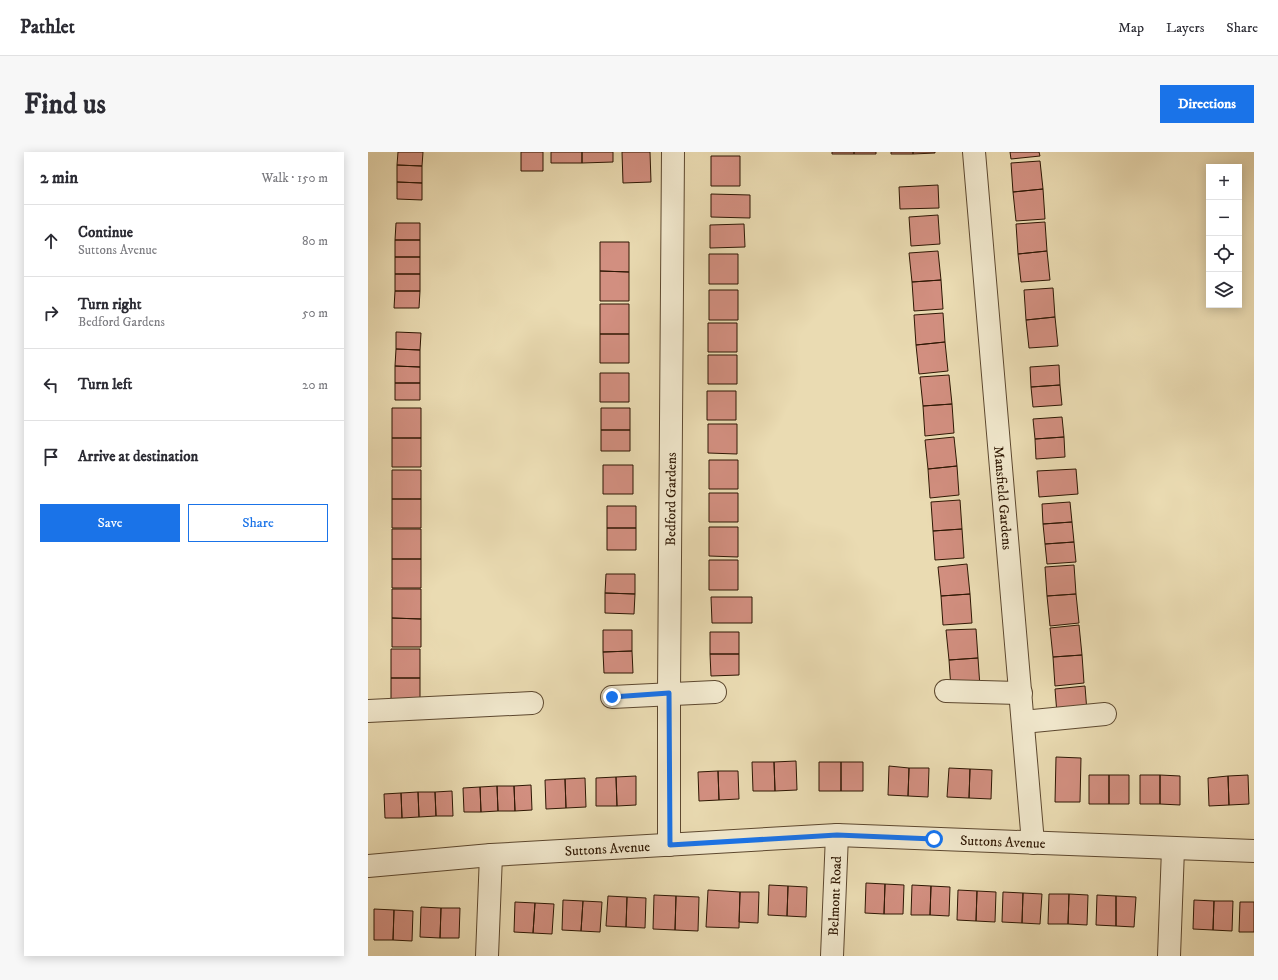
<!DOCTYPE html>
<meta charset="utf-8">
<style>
:root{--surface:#fff;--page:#f7f7f7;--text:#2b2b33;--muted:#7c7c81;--line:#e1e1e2;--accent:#1a73e8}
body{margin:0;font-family:"IM FELL DW Pica",serif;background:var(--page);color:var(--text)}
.controls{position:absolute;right:12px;top:12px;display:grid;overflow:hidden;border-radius:0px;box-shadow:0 2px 10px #0003}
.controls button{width:36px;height:36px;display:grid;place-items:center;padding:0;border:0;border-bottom:1px solid var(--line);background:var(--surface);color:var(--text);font:20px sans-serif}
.stop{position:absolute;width:12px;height:12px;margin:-9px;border:3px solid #1a73e8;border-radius:50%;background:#fff}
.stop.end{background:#1a73e8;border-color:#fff;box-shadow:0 1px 4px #0008}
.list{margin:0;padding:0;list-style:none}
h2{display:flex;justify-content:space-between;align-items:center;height:52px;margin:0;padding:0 16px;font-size:17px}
h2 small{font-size:13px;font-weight:400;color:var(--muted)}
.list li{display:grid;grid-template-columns:26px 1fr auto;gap:12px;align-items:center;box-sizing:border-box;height:72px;padding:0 16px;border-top:1px solid var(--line)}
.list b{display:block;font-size:15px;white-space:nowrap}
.list p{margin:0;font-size:13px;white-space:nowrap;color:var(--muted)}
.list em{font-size:13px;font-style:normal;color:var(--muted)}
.actions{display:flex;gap:8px;padding:12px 16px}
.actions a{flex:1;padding:9px 0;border:1px solid var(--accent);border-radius:0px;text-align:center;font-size:14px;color:var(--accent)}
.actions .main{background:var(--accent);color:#fff}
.icon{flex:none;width:22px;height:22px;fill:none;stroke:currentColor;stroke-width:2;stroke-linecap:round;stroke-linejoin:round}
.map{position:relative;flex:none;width:886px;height:804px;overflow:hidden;border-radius:0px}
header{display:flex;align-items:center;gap:24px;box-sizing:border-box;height:56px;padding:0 20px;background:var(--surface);border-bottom:1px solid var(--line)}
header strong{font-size:19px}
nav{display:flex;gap:22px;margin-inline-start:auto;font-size:14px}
.intro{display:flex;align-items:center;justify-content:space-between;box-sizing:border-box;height:96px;padding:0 24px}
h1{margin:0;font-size:28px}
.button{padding:10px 18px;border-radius:0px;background:var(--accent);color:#fff;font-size:14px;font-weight:700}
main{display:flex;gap:24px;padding:0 24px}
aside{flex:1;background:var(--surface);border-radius:0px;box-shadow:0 2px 10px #0003}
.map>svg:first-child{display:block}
</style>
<header>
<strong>Pathlet</strong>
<nav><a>Map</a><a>Layers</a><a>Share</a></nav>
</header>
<div class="intro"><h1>Find us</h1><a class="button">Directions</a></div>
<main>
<aside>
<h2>2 min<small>Walk · 150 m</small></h2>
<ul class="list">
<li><svg class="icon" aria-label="ahead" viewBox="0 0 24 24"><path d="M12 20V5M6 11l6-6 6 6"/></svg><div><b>Continue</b><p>Suttons Avenue</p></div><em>80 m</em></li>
<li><svg class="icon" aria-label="right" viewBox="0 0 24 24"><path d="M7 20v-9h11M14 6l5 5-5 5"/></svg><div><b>Turn right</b><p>Bedford Gardens</p></div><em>50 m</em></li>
<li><svg class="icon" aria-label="left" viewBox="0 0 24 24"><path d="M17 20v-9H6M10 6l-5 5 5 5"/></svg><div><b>Turn left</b></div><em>20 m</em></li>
<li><svg class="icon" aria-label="arrive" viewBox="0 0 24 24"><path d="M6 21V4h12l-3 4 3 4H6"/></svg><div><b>Arrive at destination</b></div></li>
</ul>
<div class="actions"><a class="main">Save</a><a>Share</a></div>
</aside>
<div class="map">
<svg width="886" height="804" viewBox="0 0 886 804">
<rect width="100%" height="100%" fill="#eadbb2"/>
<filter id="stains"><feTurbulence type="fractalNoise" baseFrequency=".005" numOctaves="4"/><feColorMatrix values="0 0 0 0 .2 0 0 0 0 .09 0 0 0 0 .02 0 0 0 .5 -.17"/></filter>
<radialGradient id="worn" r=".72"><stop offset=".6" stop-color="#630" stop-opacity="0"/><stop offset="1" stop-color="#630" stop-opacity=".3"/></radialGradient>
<path fill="#d28f80" stroke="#2e1703" d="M 30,0 L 55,0 L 54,14 L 29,13 Z
M 153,0 L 175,0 L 175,19 L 153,19 Z
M 183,0 L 214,0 L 214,11 L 183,11 Z
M 214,0 L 245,0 L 245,10 L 214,11 Z
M 254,0 L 282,0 L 283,30 L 255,31 Z
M 464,0 L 486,0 L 486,2 L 464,2 Z
M 486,0 L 508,0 L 508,2 L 486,2 Z
M 523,0 L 545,0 L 545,2 L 523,2 Z
M 545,0 L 567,0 L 567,1 L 545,2 Z
M 642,0 L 671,0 L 672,4 L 643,7 Z
M 343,4 L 372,4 L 372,34 L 343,34 Z
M 672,9 L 675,37 L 645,40 L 643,11 Z
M 29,13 L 54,14 L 54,31 L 29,30 Z
M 29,30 L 54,31 L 54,48 L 29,47 Z
M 570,33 L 571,56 L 532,57 L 531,35 Z
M 675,37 L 677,67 L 648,69 L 645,40 Z
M 343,42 L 382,43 L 382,66 L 343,65 Z
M 570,63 L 572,92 L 543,94 L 541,65 Z
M 677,70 L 679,99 L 650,102 L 648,72 Z
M 28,71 L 52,71 L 52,88 L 27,88 Z
M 376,72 L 377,95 L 342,96 L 342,73 Z
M 27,88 L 52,88 L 52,105 L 27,105 Z
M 232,90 L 261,90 L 261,120 L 232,119 Z
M 570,99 L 573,128 L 544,130 L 541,101 Z
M 679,99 L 682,128 L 653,130 L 650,102 Z
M 341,102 L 370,102 L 370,132 L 341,132 Z
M 27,105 L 52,105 L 52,122 L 27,122 Z
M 232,119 L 261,120 L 261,149 L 232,149 Z
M 27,122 L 52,122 L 52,139 L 27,139 Z
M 573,128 L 575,157 L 546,159 L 544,130 Z
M 685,136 L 687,165 L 658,168 L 656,138 Z
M 341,138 L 370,138 L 370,168 L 341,168 Z
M 27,139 L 52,139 L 51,156 L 26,156 Z
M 232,152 L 261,152 L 261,182 L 232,182 Z
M 575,161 L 577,190 L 548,193 L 546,163 Z
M 687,165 L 690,194 L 661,196 L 658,168 Z
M 340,171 L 369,171 L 369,200 L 340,200 Z
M 28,180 L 53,181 L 52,198 L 28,197 Z
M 232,182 L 261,182 L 261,211 L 232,211 Z
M 577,190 L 580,219 L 551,222 L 548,193 Z
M 28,197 L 52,198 L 52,215 L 27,214 Z
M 340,203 L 369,203 L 369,232 L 340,232 Z
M 691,213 L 692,233 L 663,235 L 662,215 Z
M 27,214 L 52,215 L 52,231 L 27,231 Z
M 232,221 L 261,221 L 261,250 L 232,250 Z
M 581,223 L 584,252 L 555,254 L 552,225 Z
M 27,231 L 52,231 L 52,248 L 27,248 Z
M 692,233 L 694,253 L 665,255 L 663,235 Z
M 339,239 L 368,239 L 368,268 L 339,268 Z
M 584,252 L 586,281 L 557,284 L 555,254 Z
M 24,256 L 53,256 L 53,286 L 24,286 Z
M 233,256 L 262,256 L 262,278 L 233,278 Z
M 694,265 L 696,285 L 667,287 L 665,267 Z
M 340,272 L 369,272 L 369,302 L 340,301 Z
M 233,278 L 262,278 L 262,299 L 233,299 Z
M 586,285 L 589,314 L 560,317 L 557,288 Z
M 696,285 L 697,305 L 668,307 L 667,287 Z
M 24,286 L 53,286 L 53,315 L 24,315 Z
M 341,308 L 370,308 L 370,337 L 341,337 Z
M 235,313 L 265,313 L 265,342 L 235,342 Z
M 589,314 L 591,343 L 562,346 L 560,317 Z
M 708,317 L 710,342 L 671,345 L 669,319 Z
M 24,318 L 53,318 L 53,347 L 24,347 Z
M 341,341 L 370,341 L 370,370 L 341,370 Z
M 24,347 L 53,347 L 53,376 L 24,376 Z
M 592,348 L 594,377 L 565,379 L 563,350 Z
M 702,350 L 704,370 L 675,372 L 674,352 Z
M 239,354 L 268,354 L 268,376 L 239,376 Z
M 704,370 L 706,390 L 677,392 L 675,372 Z
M 341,375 L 370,375 L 370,405 L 341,404 Z
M 239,376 L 268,376 L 268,398 L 239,398 Z
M 24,377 L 53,377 L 53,407 L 24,407 Z
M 594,377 L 596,406 L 567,408 L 565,379 Z
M 706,390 L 708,410 L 679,412 L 677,392 Z
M 24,407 L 53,407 L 53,436 L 24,436 Z
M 341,408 L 370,408 L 370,438 L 341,438 Z
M 599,412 L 602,442 L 573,444 L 570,415 Z
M 706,413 L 708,442 L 679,444 L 677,415 Z
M 238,422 L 267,422 L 267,442 L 237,441 Z
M 24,437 L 53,437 L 53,467 L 24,466 Z
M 237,441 L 267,442 L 266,462 L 237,461 Z
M 602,442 L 604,471 L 575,473 L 573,444 Z
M 708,442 L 711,471 L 682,474 L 679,444 Z
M 343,445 L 384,445 L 384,471 L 344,471 Z
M 24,466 L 53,467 L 53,495 L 24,495 Z
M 711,473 L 714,503 L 685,505 L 682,476 Z
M 608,477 L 610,506 L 581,508 L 578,478 Z
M 235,478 L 264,478 L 264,499 L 235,500 Z
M 342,480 L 371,480 L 371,502 L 342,502 Z
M 23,497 L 52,497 L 52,526 L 23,526 Z
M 264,499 L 265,521 L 236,521 L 235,500 Z
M 342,502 L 371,502 L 371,523 L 343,524 Z
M 714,503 L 716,531 L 687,534 L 685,505 Z
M 610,506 L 612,535 L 583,537 L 581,508 Z
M 23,526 L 52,526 L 52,556 L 23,555 Z
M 717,534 L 719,560 L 689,562 L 687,537 Z
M 688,605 L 713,606 L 712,650 L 687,650 Z
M 428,609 L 429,638 L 407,639 L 406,610 Z
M 384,610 L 406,610 L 407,639 L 385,639 Z
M 451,610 L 473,610 L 473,639 L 451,639 Z
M 473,610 L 495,610 L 495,639 L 473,639 Z
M 521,614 L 541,616 L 540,644 L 520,643 Z
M 541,616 L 561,616 L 560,645 L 540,644 Z
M 581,616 L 602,617 L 601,646 L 579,645 Z
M 602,617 L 624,618 L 623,647 L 601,646 Z
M 350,619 L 351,648 L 331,649 L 330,620 Z
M 350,619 L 370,619 L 371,647 L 351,648 Z
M 721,623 L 741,623 L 741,652 L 721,652 Z
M 741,623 L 761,623 L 761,652 L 741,652 Z
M 772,623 L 792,623 L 792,652 L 772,652 Z
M 792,623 L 812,624 L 812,653 L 792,652 Z
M 880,623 L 881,652 L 861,653 L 860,624 Z
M 268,624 L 268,653 L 249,654 L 248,625 Z
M 860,624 L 861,653 L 841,654 L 840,626 Z
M 248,625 L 249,654 L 228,654 L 228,626 Z
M 217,626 L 218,655 L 198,656 L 197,627 Z
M 197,627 L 198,656 L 178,657 L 177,628 Z
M 163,633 L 164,658 L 147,659 L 146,634 Z
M 129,634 L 146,634 L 147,659 L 130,659 Z
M 129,634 L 130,659 L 113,660 L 112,635 Z
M 112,635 L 113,660 L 96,660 L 95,636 Z
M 84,639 L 85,664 L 68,664 L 67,640 Z
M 50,640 L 67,640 L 68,664 L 51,665 Z
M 50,640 L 51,665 L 34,666 L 33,641 Z
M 33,641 L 34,666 L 17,666 L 16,642 Z
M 498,731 L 517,732 L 516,762 L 497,761 Z
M 517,732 L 536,733 L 535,762 L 516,762 Z
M 401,733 L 420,734 L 419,764 L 400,763 Z
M 544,733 L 563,734 L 562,763 L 543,763 Z
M 420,734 L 439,735 L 438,765 L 419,764 Z
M 563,734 L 582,735 L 581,764 L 562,763 Z
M 340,738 L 372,740 L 371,776 L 338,775 Z
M 590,738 L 609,739 L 608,769 L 589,768 Z
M 609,739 L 628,740 L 627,770 L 608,769 Z
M 372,740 L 391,740 L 390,771 L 371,770 Z
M 635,740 L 655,741 L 654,771 L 634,770 Z
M 655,741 L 674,742 L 672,772 L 654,771 Z
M 681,742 L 701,742 L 700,772 L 680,772 Z
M 701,742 L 720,743 L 719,773 L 700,772 Z
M 286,743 L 308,744 L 307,778 L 285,777 Z
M 729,743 L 748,744 L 748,774 L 728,773 Z
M 240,744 L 259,745 L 258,775 L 238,774 Z
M 308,744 L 331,745 L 330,779 L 307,778 Z
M 748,744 L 768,745 L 766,775 L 748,774 Z
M 259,745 L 278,746 L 277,776 L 258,775 Z
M 195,748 L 215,749 L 213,779 L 194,778 Z
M 826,748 L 846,749 L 845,778 L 825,777 Z
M 215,749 L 234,750 L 232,780 L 213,779 Z
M 846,749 L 865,749 L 864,779 L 845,778 Z
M 147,750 L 167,751 L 165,781 L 146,780 Z
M 872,750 L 886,750 L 886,780 L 871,780 Z
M 167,751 L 186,752 L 184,782 L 165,781 Z
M 53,755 L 73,756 L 72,786 L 52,785 Z
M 73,756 L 92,756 L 91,786 L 72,786 Z
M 6,757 L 26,758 L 25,788 L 6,788 Z
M 26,758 L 45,759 L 44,789 L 25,788 Z"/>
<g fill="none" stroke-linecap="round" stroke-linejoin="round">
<defs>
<g id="minor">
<path id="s1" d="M 606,0 L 665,691"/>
<path d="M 578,539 L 653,541"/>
<path d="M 244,545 L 347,540"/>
<path d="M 0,559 L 164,551"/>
<path d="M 655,570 L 737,562"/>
<path id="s2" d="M 301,693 L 301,541 L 305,0"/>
<path id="s3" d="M 0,714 L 123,703 L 469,683 L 886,699"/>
<path d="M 119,804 L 123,703"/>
<path id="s4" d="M 464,804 L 469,683"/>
<path d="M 801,804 L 805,697"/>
</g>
</defs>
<use href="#minor" stroke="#5d482f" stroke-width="24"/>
<use href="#minor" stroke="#f1e8cd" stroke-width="22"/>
</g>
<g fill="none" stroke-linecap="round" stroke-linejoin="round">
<path stroke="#1a73e8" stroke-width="5" d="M 244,545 L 301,541 L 302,693 L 469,683 L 566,687"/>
</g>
<g text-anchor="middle" stroke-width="3" stroke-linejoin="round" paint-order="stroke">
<g font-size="14" fill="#2e1703" stroke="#f1e8cd">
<text dy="5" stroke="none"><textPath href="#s1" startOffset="347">Mansfield Gardens</textPath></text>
<text dy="5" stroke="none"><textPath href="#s2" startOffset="346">Bedford Gardens</textPath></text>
<text dy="5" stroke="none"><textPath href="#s3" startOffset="636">Suttons Avenue</textPath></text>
<text dy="5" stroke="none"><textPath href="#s3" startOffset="240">Suttons Avenue</textPath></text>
<text dy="5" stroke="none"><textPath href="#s4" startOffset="60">Belmont Road</textPath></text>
</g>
</g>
<rect width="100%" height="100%" filter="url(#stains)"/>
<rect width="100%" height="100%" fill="url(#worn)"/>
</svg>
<div class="controls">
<button>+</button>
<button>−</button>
<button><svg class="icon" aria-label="locate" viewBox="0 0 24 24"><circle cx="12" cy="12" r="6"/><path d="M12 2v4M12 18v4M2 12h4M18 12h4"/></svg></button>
<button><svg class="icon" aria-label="layers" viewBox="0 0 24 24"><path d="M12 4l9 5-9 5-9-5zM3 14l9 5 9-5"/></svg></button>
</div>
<div class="stop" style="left:566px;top:687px"></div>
<div class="stop end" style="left:244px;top:545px"></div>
</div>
</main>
